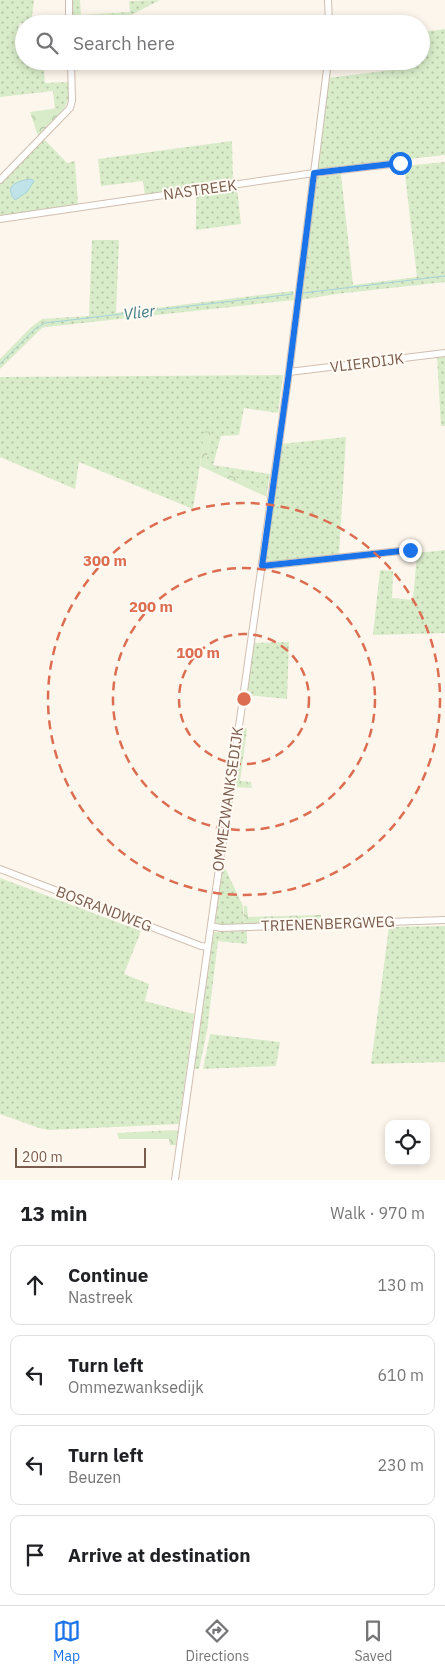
<!DOCTYPE html>
<meta charset="utf-8">
<style>
:root{--surface:#fff;--page:#f6f6f6;--text:#202124;--muted:#757577;--line:#e0e0e0;--accent:#1a73e8}
body{margin:0;font-family:"IBM Plex Sans",sans-serif;background:var(--page);color:var(--text)}
.controls{position:absolute;right:15px;bottom:15px;display:grid;overflow:hidden;border-radius:10px;box-shadow:0 2px 8px #0003}
.controls button{width:45px;height:45px;display:grid;place-items:center;padding:0;border:0;border-bottom:1px solid var(--line);background:var(--surface);color:var(--text);font:25px sans-serif}
.scale{position:absolute;left:15px;bottom:12px;width:131px;box-sizing:border-box;padding-left:5px;border:2px solid #7a5c4d;border-top:0;font-size:14px;line-height:18px;white-space:nowrap;color:#7a5c4d;-webkit-text-stroke:4px #fffaf3;paint-order:stroke}
.stop{position:absolute;width:15px;height:15px;margin:-11px;border:4px solid #1a73e8;border-radius:50%;background:#fff}
.stop.end{background:#1a73e8;border-color:#fff;box-shadow:0 1px 5px #0008}
.list{margin:0;padding:0;list-style:none}
h2{display:flex;justify-content:space-between;align-items:center;height:65px;margin:0;padding:0 20px;font-size:21px}
h2 small{font-size:16px;font-weight:400;color:var(--muted)}
.list li{display:grid;grid-template-columns:32px 1fr auto;gap:15px;align-items:center;box-sizing:border-box;height:80px;margin:0 10px 10px;padding:0 10px;border:1px solid var(--line);border-radius:10px}
.list b{display:block;font-size:19px;white-space:nowrap}
.list p{margin:0;font-size:16px;white-space:nowrap;color:var(--muted)}
.list em{font-size:16px;font-style:normal;color:var(--muted)}
.icon{flex:none;width:28px;height:28px;fill:none;stroke:currentColor;stroke-width:2;stroke-linecap:round;stroke-linejoin:round}
.map{position:relative;flex:none;width:445px;height:1180px;overflow:hidden}
.search{position:absolute;background:var(--surface);box-shadow:0 2px 8px #0003;left:15px;right:15px;top:15px;height:55px;display:flex;align-items:center;gap:12px;box-sizing:border-box;padding:0 18px;border-radius:28px;color:var(--muted);font-size:19px}
.sheet{height:425px;background:var(--surface)}
nav{display:flex;justify-content:space-around;align-items:center;box-sizing:border-box;height:70px;border-top:1px solid var(--line);background:var(--surface);font-size:14px;color:var(--muted)}
nav a{display:grid;justify-items:center;gap:2px}
nav .on{color:var(--accent)}
.map>svg:first-child{display:block}
</style>
<div class="map">
<svg width="445" height="1180" viewBox="0 0 445 1180">
<defs>
<pattern id="grass-dots" width="8" height="8" patternUnits="userSpaceOnUse" patternTransform="scale(1.25)"><rect width="8" height="8" fill="#d8ecc9"/><path d="M2 2h.1M6 6h.1" fill="none" stroke="#b4c2a5" stroke-width="1.8" stroke-linecap="round"/></pattern>
<pattern id="forest-crowns" width="20" height="18" patternUnits="userSpaceOnUse" patternTransform="scale(1.25)"><rect width="20" height="18" fill="#d8ecc9"/><path d="M2 6a3 3 0 1 1 6 0M12 15a3 3 0 1 1 6 0" fill="none" stroke="#b4c2a5"/></pattern>
</defs>
<rect width="100%" height="100%" fill="#fdf6ec"/>
<path fill="url(#grass-dots)" d="M 0,0 L 34,0 L 31,24 L 19,23 L 17,38 L 24,40 L 24,61 L 43,61 L 45,83 L 68,82 L 69,97 L 65,107 L 55,109 L 53,91 L 0,97 Z
M 71,0 L 80,0 L 81,15 L 130,12 L 129,1 L 160,0 L 114,24 L 71,24 Z
M 445,29 L 445,155 L 317,169 L 328,78 L 416,67 L 416,61 L 421,61 L 421,32 Z
M 44,139 L 67,163 L 75,161 L 78,205 L 0,216 L 0,181 Z
M 232,141 L 233,182 L 145,195 L 143,181 L 101,186 L 98,159 Z
M 445,162 L 445,282 L 336,294 L 300,300 L 316,177 L 341,174 L 353,285 L 417,277 L 404,166 Z
M 237,188 L 241,224 L 196,230 L 196,194 Z
M 92,240 L 119,240 L 116,313 L 293,291 L 294,300 L 46,327 L 42,328 L 0,369 L 0,359 L 30,328 L 42,319 L 89,316 Z
M 445,355 L 445,426 L 441,426 L 437,356 Z
M 283,375 L 278,413 L 244,408 L 239,435 L 221,436 L 213,465 L 270,474 L 267,492 L 206,464 L 211,432 L 205,432 L 193,509 L 79,462 L 75,489 L 0,457 L 0,377 Z
M 346,437 L 339,555 L 266,564 L 281,444 Z
M 445,550 L 445,633 L 373,635 L 380,570 L 393,571 L 392,598 L 413,600 L 417,553 Z
M 289,642 L 287,699 L 246,695 L 254,643 Z
M 223,864 L 243,906 L 243,924 L 215,924 Z
M 0,878 L 141,931 L 124,974 L 149,984 L 145,1001 L 194,1014 L 179,1124 L 50,1130 L 39,1128 L 0,1114 Z
M 445,926 L 445,1062 L 371,1064 L 389,927 Z
M 247,931 L 247,944 L 218,941 L 207,1031 L 199,1069 L 194,1069 L 214,932 Z
M 210,1034 L 280,1042 L 276,1066 L 203,1069 Z"/>
<path fill="url(#forest-crowns)" d="M 65,107 L 38,136 L 30,112 Z
M 205,431 L 211,432 L 206,464 L 267,492 L 267,497 L 200,466 Z
M 242,728 L 246,728 L 247,730 L 240,781 L 251,782 L 252,788 L 233,787 Z
M 244,906 L 247,906 L 248,917 L 321,915 L 321,922 L 243,924 Z
M 175,1130 L 178,1131 L 176,1145 L 170,1145 L 169,1139 L 119,1139 L 117,1133 Z"/>
<path fill="#bfe3e8" stroke="#a5d3da" d="M 31,179 L 34,181 L 27,192 L 15,200 L 12,196 L 10,189 C 14,182 23,180 31,179 Z"/>
<g fill="none" stroke-linecap="round" stroke-linejoin="round">
<path stroke="#a5d3da" stroke-width="1" d="M 303,293 L 445,276
M 0,364 L 35,329 L 45,323 L 293,294"/>
<defs>
<path id="minor" d="M 69,0 L 69,24
M 328,0 L 329,24
M 0,180 L 70,108 L 72,101 L 71,61
M 0,219 L 314,173 L 400,163
M 289,372 L 445,353
M 262,566 L 409,550
M 0,869 L 201,946 L 208,947
M 211,926 L 221,928 L 445,920
M 175,1180 L 289,372 L 328,61"/>
</defs>
<use href="#minor" stroke="#d1beb0" stroke-width="8"/>
<use href="#minor" stroke="#fff" stroke-width="6"/>
</g>
<g fill="none" stroke-linecap="round" stroke-linejoin="round">
<path stroke="#1a73e8" stroke-width="6" d="M 400,163 L 314,173 L 289,372 L 262,566 L 410,550"/>
</g>
<g fill="none" stroke="#dc6d51" stroke-width="2.5" stroke-dasharray="9 6">
<circle cx="244" cy="699" r="65"/>
<circle cx="244" cy="699" r="131"/>
<circle cx="244" cy="699" r="196"/>
</g>
<g text-anchor="middle" stroke-width="4" stroke-linejoin="round" paint-order="stroke">
<g font-size="15" fill="#7a5c4d" stroke="#fffaf3">
<text transform="translate(200 190) rotate(-8)" y="5">NASTREEK</text>
<text transform="translate(367 363) rotate(-7)" y="5">VLIERDIJK</text>
<text transform="translate(228 799) rotate(-82)" y="5">OMMEZWANKSEDIJK</text>
<text transform="translate(104 909) rotate(21)" y="5">BOSRANDWEG</text>
<text transform="translate(328 924) rotate(-2)" y="5">TRIENENBERGWEG</text>
</g>
<g font-size="16" font-style="italic" fill="#437c86" stroke="#fffaf3">
<text transform="translate(139 312) rotate(-7)" y="6">Vlier</text>
</g>
</g>
<circle cx="244" cy="699" r="8" fill="#dc6d51" stroke="#fffaf3" stroke-width="2.5"/>
<g font-size="15" text-anchor="middle" font-weight="bold" fill="#dc6d51" stroke="#fffaf3" stroke-width="4" stroke-linejoin="round" paint-order="stroke">
<text x="105" y="566">300 m</text>
<text x="151" y="612">200 m</text>
<text x="198" y="658">100 m</text>
</g>
</svg>
<div class="controls">
<button><svg class="icon" aria-label="locate" viewBox="0 0 24 24"><circle cx="12" cy="12" r="6"/><path d="M12 2v4M12 18v4M2 12h4M18 12h4"/></svg></button>
</div>
<div class="scale">200 m</div>
<div class="stop" style="left:400px;top:163px"></div>
<div class="stop end" style="left:410px;top:550px"></div>
<div class="search"><svg class="icon" aria-label="search" viewBox="0 0 24 24"><circle cx="10" cy="10" r="6"/><path d="M15 15l6 6"/></svg>Search here</div>
</div>
<section class="sheet">
<h2>13 min<small>Walk · 970 m</small></h2>
<ul class="list">
<li><svg class="icon" aria-label="ahead" viewBox="0 0 24 24"><path d="M12 20V5M6 11l6-6 6 6"/></svg><div><b>Continue</b><p>Nastreek</p></div><em>130 m</em></li>
<li><svg class="icon" aria-label="left" viewBox="0 0 24 24"><path d="M17 20v-9H6M10 6l-5 5 5 5"/></svg><div><b>Turn left</b><p>Ommezwanksedijk</p></div><em>610 m</em></li>
<li><svg class="icon" aria-label="left" viewBox="0 0 24 24"><path d="M17 20v-9H6M10 6l-5 5 5 5"/></svg><div><b>Turn left</b><p>Beuzen</p></div><em>230 m</em></li>
<li><svg class="icon" aria-label="arrive" viewBox="0 0 24 24"><path d="M6 21V4h12l-3 4 3 4H6"/></svg><div><b>Arrive at destination</b></div></li>
</ul>
</section>
<nav>
<a class="on"><svg class="icon" aria-label="map" viewBox="0 0 24 24"><path d="M3 6l6-2 6 2 6-2v14l-6 2-6-2-6 2zM9 4v14M15 6v14"/></svg>Map</a>
<a><svg class="icon" aria-label="directions" viewBox="0 0 24 24"><path d="M12 3l9 9-9 9-9-9zM9 14v-3h6M13 9l2 2-2 2"/></svg>Directions</a>
<a><svg class="icon" aria-label="saved" viewBox="0 0 24 24"><path d="M7 4h10v16l-5-4-5 4z"/></svg>Saved</a>
</nav>
